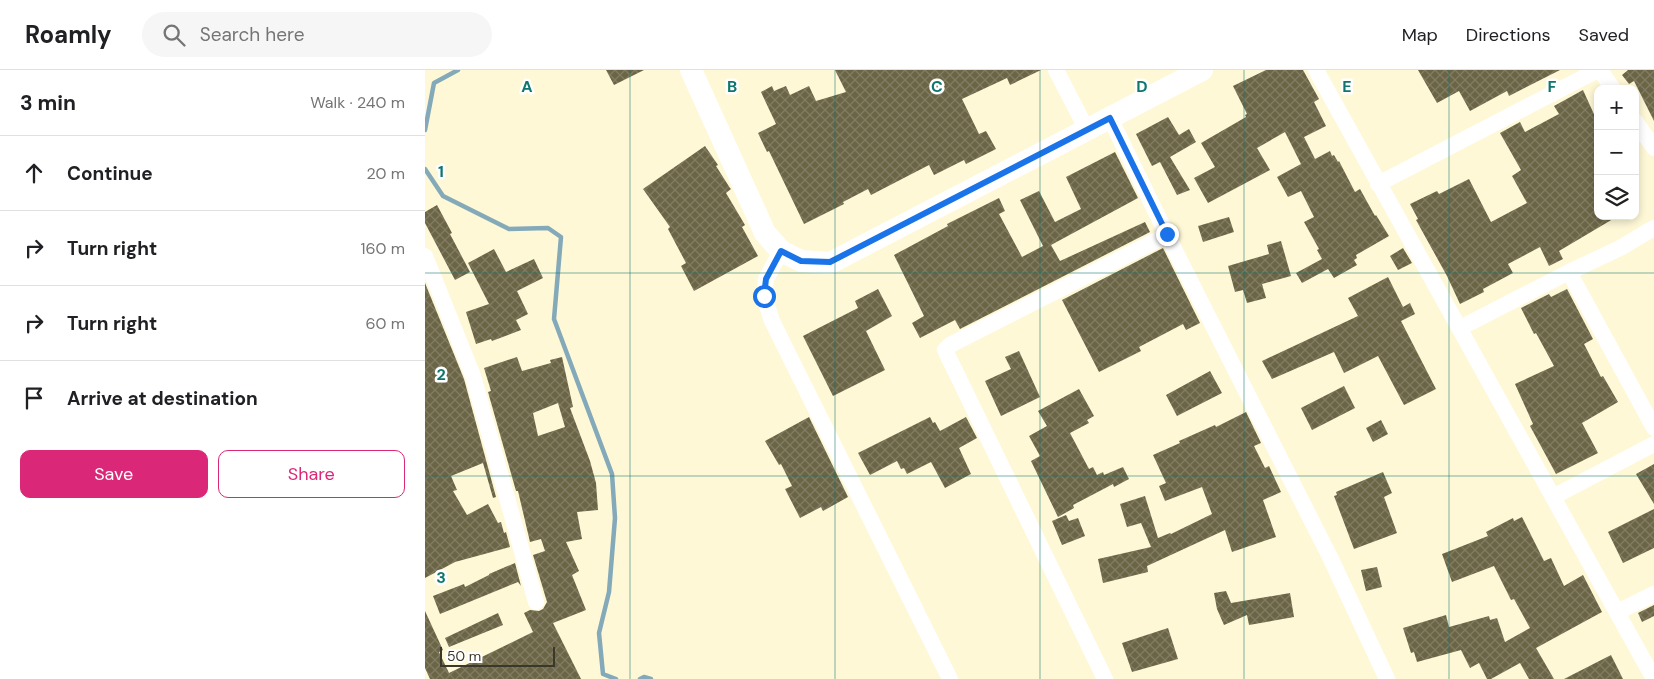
<!DOCTYPE html>
<meta charset="utf-8">
<style>
:root{--surface:#fff;--page:#f6f6f6;--text:#202124;--muted:#757577;--line:#e0e0e0;--accent:#db2777}
body{margin:0;font-family:"DM Sans",sans-serif;background:var(--page);color:var(--text)}
.controls{position:absolute;right:15px;top:15px;display:grid;overflow:hidden;border-radius:10px;box-shadow:0 2px 8px #0003}
.controls button{width:45px;height:45px;display:grid;place-items:center;padding:0;border:0;border-bottom:1px solid var(--line);background:var(--surface);color:var(--text);font:25px sans-serif}
.scale{position:absolute;left:15px;bottom:12px;width:115px;box-sizing:border-box;padding-left:5px;border:2px solid #3a372b;border-top:0;font-size:14px;line-height:18px;white-space:nowrap;color:#3a372b;-webkit-text-stroke:4px #fff;paint-order:stroke}
.stop{position:absolute;width:15px;height:15px;margin:-11px;border:4px solid #1a73e8;border-radius:50%;background:#fff}
.stop.end{background:#1a73e8;border-color:#fff;box-shadow:0 1px 5px #0008}
.list{margin:0;padding:0;list-style:none}
h2{display:flex;justify-content:space-between;align-items:center;height:65px;margin:0;padding:0 20px;font-size:21px}
h2 small{font-size:16px;font-weight:400;color:var(--muted)}
.list li{display:grid;grid-template-columns:32px 1fr auto;gap:15px;align-items:center;box-sizing:border-box;height:75px;padding:0 20px;border-top:1px solid var(--line)}
.list b{display:block;font-size:19px;white-space:nowrap}
.list em{font-size:16px;font-style:normal;color:var(--muted)}
.actions{display:flex;gap:10px;padding:15px 20px}
.actions a{flex:1;padding:11px 0;border:1px solid var(--accent);border-radius:10px;text-align:center;font-size:18px;color:var(--accent)}
.actions .main{background:var(--accent);color:#fff}
.icon{flex:none;width:28px;height:28px;fill:none;stroke:currentColor;stroke-width:2;stroke-linecap:round;stroke-linejoin:round}
.map{position:relative;flex:none;width:1229px;height:609px;overflow:hidden}
header{display:flex;align-items:center;gap:30px;box-sizing:border-box;height:70px;padding:0 25px;background:var(--surface);border-bottom:1px solid var(--line)}
header strong{font-size:24px}
nav{display:flex;gap:28px;margin-inline-start:auto;font-size:18px}
.search{width:350px;height:45px;background:var(--page);display:flex;align-items:center;gap:12px;box-sizing:border-box;padding:0 18px;border-radius:28px;color:var(--muted);font-size:19px}
main{display:flex}
aside{flex:1;background:var(--surface)}
.map>svg:first-child{display:block}
</style>
<header>
<strong>Roamly</strong>
<div class="search"><svg class="icon" aria-label="search" viewBox="0 0 24 24"><circle cx="10" cy="10" r="6"/><path d="M15 15l6 6"/></svg>Search here</div>
<nav><a>Map</a><a>Directions</a><a>Saved</a></nav>
</header>
<main>
<aside>
<h2>3 min<small>Walk · 240 m</small></h2>
<ul class="list">
<li><svg class="icon" aria-label="ahead" viewBox="0 0 24 24"><path d="M12 20V5M6 11l6-6 6 6"/></svg><div><b>Continue</b></div><em>20 m</em></li>
<li><svg class="icon" aria-label="right" viewBox="0 0 24 24"><path d="M7 20v-9h11M14 6l5 5-5 5"/></svg><div><b>Turn right</b></div><em>160 m</em></li>
<li><svg class="icon" aria-label="right" viewBox="0 0 24 24"><path d="M7 20v-9h11M14 6l5 5-5 5"/></svg><div><b>Turn right</b></div><em>60 m</em></li>
<li><svg class="icon" aria-label="arrive" viewBox="0 0 24 24"><path d="M6 21V4h12l-3 4 3 4H6"/></svg><div><b>Arrive at destination</b></div></li>
</ul>
<div class="actions"><a class="main">Save</a><a>Share</a></div>
</aside>
<div class="map">
<svg width="1229" height="609" viewBox="0 0 1229 609">
<defs>
<pattern id="building-cross-hatch" width="8" height="8" patternUnits="userSpaceOnUse" patternTransform="scale(1.25)"><rect width="8" height="8" fill="#6b6546"/><path d="M0 0l8 8M0 8l8-8" fill="none" stroke="#817c64"/></pattern>
</defs>
<rect width="100%" height="100%" fill="#fef8d7"/>
<g fill="none" stroke-linecap="round" stroke-linejoin="round">
<path stroke="#84a9b9" stroke-width="4.5" d="M 0,60 L 9,13 L 33,0
M 0,99 L 18,126 L 84,159 L 123,158 L 136,167 L 129,249 L 187,404 L 190,448 L 184,522 L 174,563 L 178,604 L 191,609
M 215,609 L 219,607 L 226,609"/>
</g>
<path fill="url(#building-cross-hatch)" fill-rule="evenodd" d="M 181,0 L 219,0 L 189,15 Z
M 410,0 L 616,0 L 585,15 L 582,8 L 537,29 L 554,64 L 561,61 L 571,79 L 541,94 L 539,90 L 509,105 L 504,95 L 446,125 L 443,119 L 418,132 L 419,134 L 379,154 L 344,81 L 342,82 L 333,63 L 351,54 L 336,22 L 347,16 L 349,21 L 361,16 L 365,25 L 384,16 L 391,31 L 421,22 Z
M 841,0 L 878,0 L 894,29 L 889,32 L 901,56 L 879,67 L 890,89 L 905,81 L 907,86 L 909,85 L 913,92 L 914,91 L 930,122 L 935,119 L 950,146 L 951,145 L 964,166 L 931,185 L 932,188 L 929,190 L 932,195 L 909,208 L 903,199 L 877,213 L 871,203 L 897,189 L 892,180 L 894,179 L 879,152 L 889,147 L 876,121 L 863,127 L 852,107 L 876,94 L 860,62 L 832,78 L 845,100 L 783,133 L 769,108 L 790,97 L 776,73 L 821,47 L 820,45 L 822,44 L 808,16 Z
M 993,0 L 1135,0 L 1084,26 L 1082,21 L 1045,41 L 1034,21 L 1012,33 Z
M 1203,0 L 1229,0 L 1229,51 L 1209,11 L 1204,14 L 1197,5 Z
M 1158,20 L 1173,53 L 1173,146 L 1193,146 L 1134,181 L 1138,189 L 1124,196 L 1115,177 L 1083,194 L 1088,203 L 1058,219 L 1059,222 L 1035,234 L 1022,206 L 991,150 L 993,149 L 985,134 L 1012,121 L 1014,124 L 1044,109 L 1066,152 L 1102,133 L 1087,106 L 1096,100 L 1075,63 L 1095,52 L 1100,62 L 1134,44 L 1129,36 Z
M 743,47 L 754,65 L 764,59 L 771,72 L 745,87 L 765,120 L 752,125 L 735,92 L 727,96 L 711,64 Z
M 280,76 L 293,95 L 291,96 L 305,118 L 306,119 L 301,123 L 320,155 L 317,157 L 333,186 L 269,221 L 256,196 L 261,193 L 243,159 L 245,157 L 218,119 Z
M 690,82 L 713,128 L 626,175 L 635,191 L 720,152 L 725,162 L 535,259 L 530,250 L 495,268 L 487,253 L 499,246 L 469,185 L 523,156 L 522,154 L 574,128 L 580,141 L 574,144 L 597,187 L 618,176 L 595,130 L 614,121 L 630,152 L 656,139 L 641,107 Z
M 12,135 L 27,163 L 25,164 L 45,202 L 30,210 L 0,153 L 0,142 Z
M 804,147 L 809,162 L 778,172 L 773,156 Z
M 856,171 L 866,206 L 837,214 L 841,228 L 822,233 L 818,220 L 810,222 L 803,196 L 844,184 L 842,175 Z
M 738,178 L 775,253 L 761,260 L 758,254 L 714,277 L 716,281 L 674,302 L 637,230 Z
M 978,178 L 987,193 L 973,200 L 965,186 Z
M 69,179 L 81,202 L 109,189 L 118,208 L 92,221 L 103,244 L 91,250 L 96,260 L 67,271 L 66,269 L 51,274 L 41,242 L 64,234 L 43,193 Z
M 963,207 L 978,237 L 985,233 L 990,244 L 976,251 L 1011,319 L 979,335 L 953,286 L 919,303 L 909,282 L 847,309 L 837,291 L 933,246 L 923,228 Z
M 0,213 L 39,309 L 71,427 L 68,428 L 58,393 L 26,406 L 32,420 L 28,421 L 42,445 L 63,434 L 73,453 L 76,452 L 79,463 L 81,462 L 85,477 L 30,492 L 0,508 Z
M 453,219 L 467,246 L 441,261 L 460,300 L 408,326 L 378,266 L 433,238 L 430,231 Z
M 1142,219 L 1168,269 L 1159,274 L 1176,307 L 1178,306 L 1193,332 L 1157,353 L 1173,383 L 1131,404 L 1105,356 L 1108,354 L 1090,314 L 1129,296 L 1111,263 L 1109,264 L 1096,238 L 1124,224 L 1126,227 Z
M 594,281 L 615,327 L 576,346 L 560,311 L 586,299 L 580,287 Z
M 92,287 L 97,301 L 126,293 L 125,290 L 137,287 L 148,337 L 145,338 L 165,391 L 171,413 L 173,440 L 152,442 L 157,469 L 141,472 L 154,501 L 147,505 L 161,540 L 128,553 L 156,609 L 5,609 L 0,598 L 0,541 L 18,580 L 14,582 L 24,603 L 108,562 L 99,543 L 105,540 L 114,541 L 118,539 L 122,532 L 108,485 L 120,481 L 116,469 L 105,472 L 93,421 L 91,421 L 63,322 L 66,321 L 59,298 ZM 133,333 L 140,357 L 113,366 L 108,343 Z
M 785,301 L 797,323 L 752,346 L 741,325 Z
M 919,316 L 930,338 L 887,360 L 876,338 Z
M 654,319 L 669,346 L 662,350 L 664,353 L 645,363 L 664,399 L 668,397 L 672,405 L 678,402 L 679,405 L 698,397 L 704,409 L 689,417 L 688,414 L 648,435 L 649,438 L 633,447 L 606,391 L 615,386 L 604,366 L 622,356 L 613,341 Z
M 821,342 L 836,373 L 829,376 L 840,398 L 844,396 L 856,422 L 838,430 L 851,467 L 807,482 L 800,460 L 722,496 L 723,502 L 678,513 L 673,489 L 726,477 L 716,453 L 702,457 L 695,434 L 720,426 L 733,468 L 745,463 L 746,464 L 787,444 L 777,417 L 740,431 L 734,416 L 741,413 L 728,385 L 755,373 L 754,371 L 790,355 L 791,357 Z
M 384,347 L 423,427 L 398,441 L 396,437 L 375,448 L 360,419 L 367,416 L 356,394 L 354,395 L 340,371 Z
M 505,347 L 508,353 L 510,352 L 515,361 L 541,347 L 552,368 L 534,378 L 546,404 L 520,418 L 506,392 L 482,404 L 479,398 L 476,399 L 472,391 L 445,405 L 433,383 Z
M 956,350 L 963,364 L 948,372 L 941,358 Z
M 1229,394 L 1229,434 L 1211,404 Z
M 958,402 L 967,423 L 959,427 L 972,463 L 929,479 L 909,426 L 912,425 L 911,422 Z
M 1229,439 L 1229,478 L 1198,493 L 1183,462 Z
M 641,445 L 644,451 L 653,448 L 660,466 L 637,475 L 627,451 Z
M 1097,447 L 1119,491 L 1126,488 L 1139,516 L 1158,505 L 1177,542 L 1111,578 L 1129,609 L 1104,609 L 1095,593 L 1066,609 L 1062,609 L 1054,593 L 1045,598 L 1036,580 L 992,592 L 989,582 L 986,583 L 978,558 L 1021,545 L 1024,557 L 1064,546 L 1065,550 L 1072,548 L 1080,572 L 1105,558 L 1089,529 L 1086,530 L 1069,496 L 1027,512 L 1017,484 L 1063,466 L 1061,462 L 1088,448 L 1089,451 Z
M 90,493 L 96,516 L 93,512 L 15,544 L 8,526 L 39,514 L 40,517 L 64,505 L 64,504 Z
M 952,497 L 957,517 L 941,521 L 936,500 Z
M 801,521 L 806,533 L 865,523 L 869,547 L 824,555 L 822,545 L 799,555 L 792,539 L 789,523 Z
M 1229,535 L 1229,546 L 1217,552 L 1213,543 Z
M 73,543 L 78,555 L 24,577 L 20,568 Z
M 743,558 L 753,589 L 707,602 L 697,573 Z
M 1186,585 L 1198,609 L 1139,609 Z"/>
<g fill="none" stroke-linecap="round" stroke-linejoin="round">
<path stroke="#fff" stroke-width="16" d="M 631,0 L 662,60
M 891,0 L 1229,609
M 1175,0 L 1188,19
M 685,48 L 742,165 L 905,487 L 962,609
M 1210,51 L 1229,78
M 953,114 L 1173,0
M 356,181 L 341,209 L 339,226 L 347,251 L 525,609
M 0,186 L 48,306 L 111,532
M 1144,202 L 1229,358
M 1035,258 L 1144,202 L 1195,178 L 1229,158
M 1128,427 L 1229,374
M 1192,542 L 1229,524
M 680,609 L 520,280 L 525,275 L 742,165"/>
<path stroke="#fff" stroke-width="22" d="M 266,0 L 340,163 L 356,181 L 376,191 L 405,193 L 777,0"/>
</g>
<g fill="none" stroke-linecap="round" stroke-linejoin="round">
<path stroke="#1a73e8" stroke-width="6" d="M 339,226 L 341,209 L 356,181 L 376,191 L 405,192 L 685,48 L 742,164"/>
</g>
<path fill="none" stroke="#0f766e" stroke-width="1" stroke-opacity="0.55" d="M 205,0 L 205,609M 410,0 L 410,609M 615,0 L 615,609M 819,0 L 819,609M 1024,0 L 1024,609M 0,203 L 1229,203M 0,406 L 1229,406"/>
<g font-size="16" text-anchor="middle" font-weight="bold" fill="#0f766e" stroke="#fff" stroke-width="5" stroke-linejoin="round" paint-order="stroke">
<text x="102" y="22">A</text>
<text x="307" y="22">B</text>
<text x="512" y="22">C</text>
<text x="717" y="22">D</text>
<text x="922" y="22">E</text>
<text x="1127" y="22">F</text>
<text x="16" y="107">1</text>
<text x="16" y="310">2</text>
<text x="16" y="513">3</text>
</g>
</svg>
<div class="controls">
<button>+</button>
<button>−</button>
<button><svg class="icon" aria-label="layers" viewBox="0 0 24 24"><path d="M12 4l9 5-9 5-9-5zM3 14l9 5 9-5"/></svg></button>
</div>
<div class="scale">50 m</div>
<div class="stop" style="left:339px;top:226px"></div>
<div class="stop end" style="left:742px;top:164px"></div>
</div>
</main>
